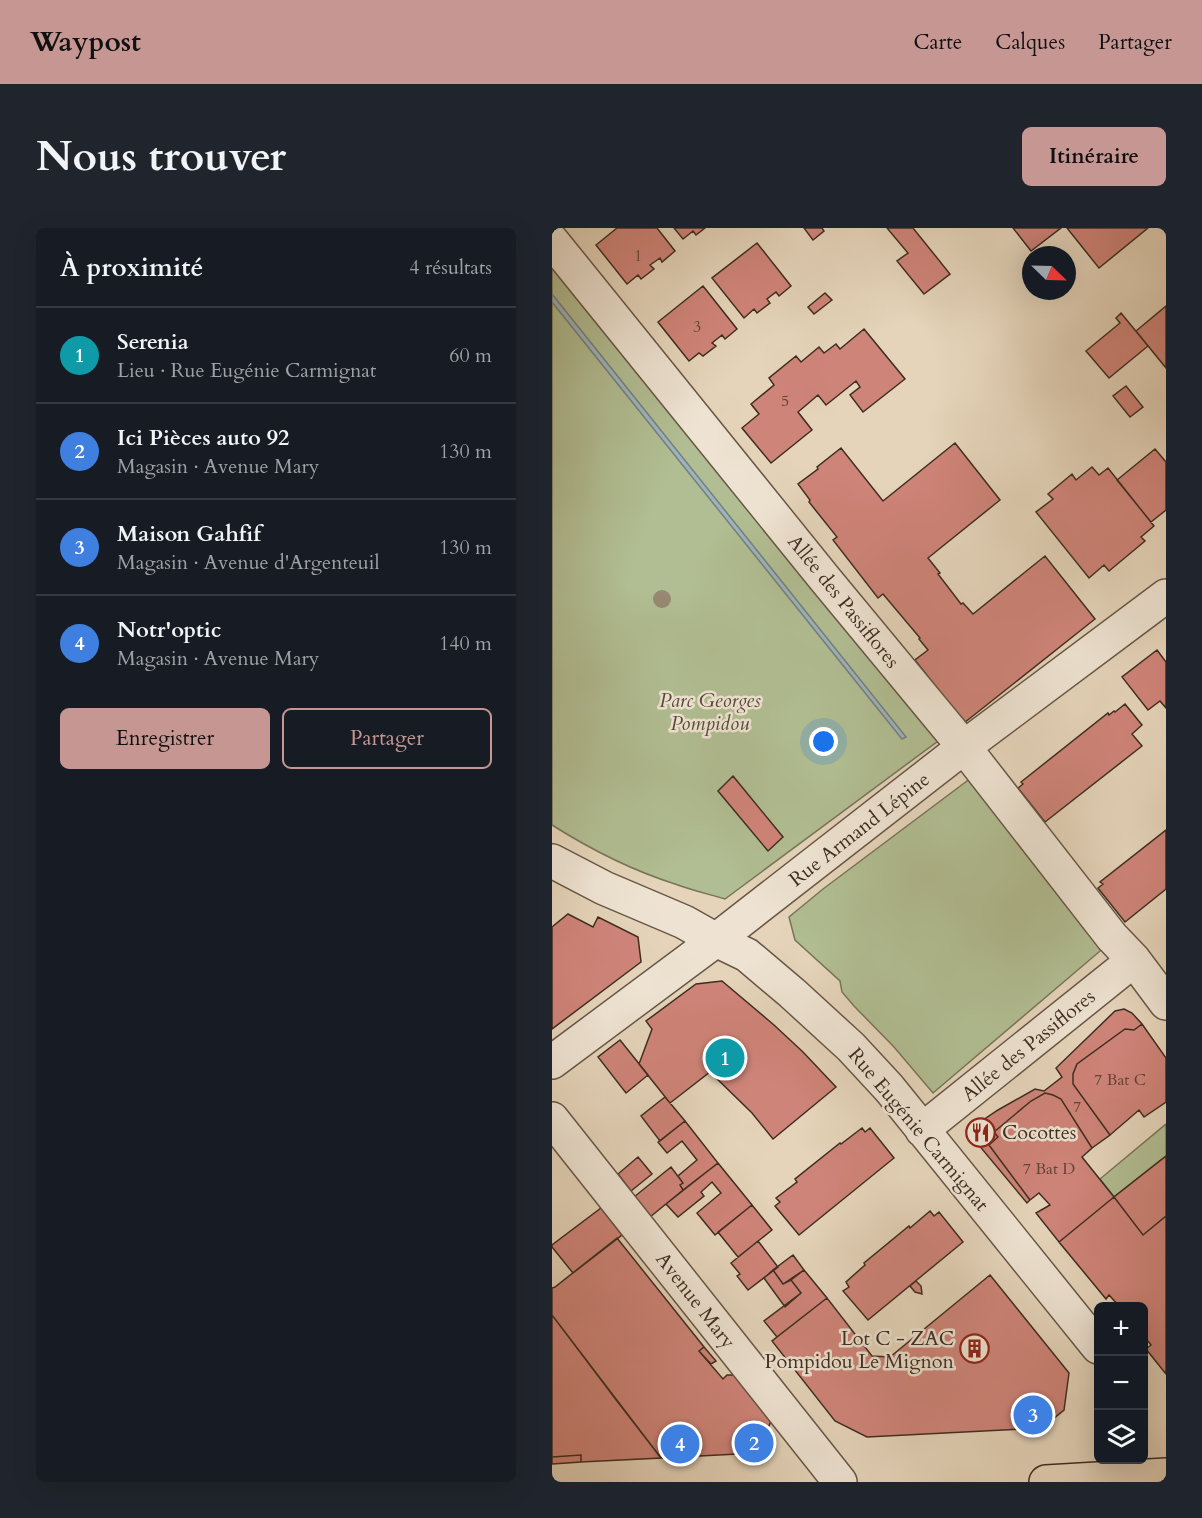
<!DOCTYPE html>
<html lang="fr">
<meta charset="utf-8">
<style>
:root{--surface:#171b24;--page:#20242c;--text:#f1f3f6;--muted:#9ea1a6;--line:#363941;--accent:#c59692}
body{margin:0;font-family:Cardo,serif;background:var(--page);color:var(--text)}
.controls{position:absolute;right:18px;bottom:18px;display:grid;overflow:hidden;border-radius:9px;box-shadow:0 6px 24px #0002}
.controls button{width:54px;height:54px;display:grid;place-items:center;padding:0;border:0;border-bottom:2px solid var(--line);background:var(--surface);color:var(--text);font:30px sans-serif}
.compass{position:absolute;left:470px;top:18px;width:54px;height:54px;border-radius:50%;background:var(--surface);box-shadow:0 6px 24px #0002;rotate:113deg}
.you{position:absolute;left:272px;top:514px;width:21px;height:21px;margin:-15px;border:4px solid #fff;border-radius:50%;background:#1a73e8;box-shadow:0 0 0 9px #1a73e833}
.badge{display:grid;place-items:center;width:39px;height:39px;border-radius:50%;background:var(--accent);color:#fff;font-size:20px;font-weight:700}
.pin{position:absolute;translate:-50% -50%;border:3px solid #fff;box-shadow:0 2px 6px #0006}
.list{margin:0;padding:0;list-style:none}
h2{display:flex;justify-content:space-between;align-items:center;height:78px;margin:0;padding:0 24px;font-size:26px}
h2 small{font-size:20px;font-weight:400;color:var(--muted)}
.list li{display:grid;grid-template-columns:39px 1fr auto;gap:18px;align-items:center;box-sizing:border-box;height:96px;padding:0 24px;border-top:2px solid var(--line)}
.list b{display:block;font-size:22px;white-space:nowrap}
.list p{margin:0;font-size:20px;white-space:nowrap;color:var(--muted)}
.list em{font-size:20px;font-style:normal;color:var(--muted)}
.actions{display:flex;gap:12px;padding:18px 24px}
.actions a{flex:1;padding:14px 0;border:2px solid var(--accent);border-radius:9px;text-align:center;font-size:21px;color:var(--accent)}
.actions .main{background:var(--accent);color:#111}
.icon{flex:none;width:33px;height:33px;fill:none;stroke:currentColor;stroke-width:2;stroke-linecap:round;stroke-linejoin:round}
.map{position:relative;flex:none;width:614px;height:1254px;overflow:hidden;border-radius:9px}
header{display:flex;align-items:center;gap:36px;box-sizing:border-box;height:84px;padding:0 30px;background:var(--accent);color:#111}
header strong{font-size:28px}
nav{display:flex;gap:33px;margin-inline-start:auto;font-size:21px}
.intro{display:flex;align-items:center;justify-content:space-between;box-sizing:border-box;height:144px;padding:0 36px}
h1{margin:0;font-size:42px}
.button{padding:15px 27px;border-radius:9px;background:var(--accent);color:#111;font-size:21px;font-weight:700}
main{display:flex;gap:36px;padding:0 36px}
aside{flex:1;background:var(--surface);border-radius:9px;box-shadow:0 6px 24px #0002}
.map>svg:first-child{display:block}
</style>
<header>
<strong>Waypost</strong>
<nav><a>Carte</a><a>Calques</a><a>Partager</a></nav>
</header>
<div class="intro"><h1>Nous trouver</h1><a class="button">Itinéraire</a></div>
<main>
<aside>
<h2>À proximité<small>4 résultats</small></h2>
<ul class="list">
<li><span class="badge" style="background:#0f9aa8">1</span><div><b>Serenia</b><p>Lieu · Rue Eugénie Carmignat</p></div><em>60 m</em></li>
<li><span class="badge" style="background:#3f7fe0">2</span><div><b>Ici Pièces auto 92</b><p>Magasin · Avenue Mary</p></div><em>130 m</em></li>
<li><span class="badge" style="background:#3f7fe0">3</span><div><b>Maison Gahfif</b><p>Magasin · Avenue d'Argenteuil</p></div><em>130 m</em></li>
<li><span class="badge" style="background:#3f7fe0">4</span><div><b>Notr'optic</b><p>Magasin · Avenue Mary</p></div><em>140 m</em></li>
</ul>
<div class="actions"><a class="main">Enregistrer</a><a>Partager</a></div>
</aside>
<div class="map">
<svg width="614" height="1254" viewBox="0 0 614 1254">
<rect width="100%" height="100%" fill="#e5d4ba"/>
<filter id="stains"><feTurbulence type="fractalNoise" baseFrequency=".00333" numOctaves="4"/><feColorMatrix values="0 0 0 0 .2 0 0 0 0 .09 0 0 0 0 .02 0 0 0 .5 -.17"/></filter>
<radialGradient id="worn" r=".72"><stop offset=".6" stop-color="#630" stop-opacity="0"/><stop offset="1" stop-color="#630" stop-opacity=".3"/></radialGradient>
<path fill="#b1bd92" stroke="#787559" stroke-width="1.5" d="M 0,38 L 386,513 L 173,671 C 156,666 139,662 123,656 C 79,642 38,621 0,597 Z
M 419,550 L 554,718 L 381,865 L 342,819 L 302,778 L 290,764 L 288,753 L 243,712 L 237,689 L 271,661 Z
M 614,896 L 614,928 L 562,969 L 548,951 Z"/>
<path fill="#9cb5bc" stroke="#767f7e" stroke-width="1.5" d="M 0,66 L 354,509 L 350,511 L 0,74 Z"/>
<path fill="#cf8479" stroke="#3e2d20" stroke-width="1.5" d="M 65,0 L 105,0 L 123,23 L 110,34 L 108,30 L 98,37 L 102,41 L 89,51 L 86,47 L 75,56 L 44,17 Z
M 122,0 L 153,0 L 144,7 L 141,3 L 131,11 Z
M 252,0 L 270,0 L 272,3 L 261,12 Z
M 335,0 L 361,0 L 398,46 L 372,66 L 345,33 L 356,25 Z
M 461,0 L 509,0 L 479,23 Z
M 515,0 L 596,0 L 547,40 Z
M 205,15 L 239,58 L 227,68 L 224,64 L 215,71 L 218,75 L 205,85 L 202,81 L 192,90 L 160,50 Z
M 151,58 L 185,101 L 173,111 L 170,107 L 160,115 L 164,118 L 151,128 L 147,125 L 137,133 L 106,94 Z
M 273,65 L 280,72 L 262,86 L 256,79 Z
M 614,78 L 614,140 L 584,103 Z
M 569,85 L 596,118 L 557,150 L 534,123 L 568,95 L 564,90 Z
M 312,101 L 353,151 L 311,184 L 298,167 L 308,159 L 304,153 L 274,177 L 266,167 L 246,184 L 260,202 L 219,235 L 190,200 L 207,186 L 199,176 L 222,157 L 217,150 L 244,128 L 249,134 L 267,119 L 272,125 L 284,116 L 288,121 Z
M 574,158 L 591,179 L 578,189 L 561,168 Z
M 403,215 L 448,272 L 376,330 L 388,345 L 386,346 L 409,376 L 411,375 L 421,386 L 493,328 L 543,391 L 412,495 L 363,432 L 376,422 L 367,411 L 368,410 L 331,366 L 326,370 L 281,312 L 285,309 L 257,274 L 258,272 L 246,256 L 266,241 L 265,239 L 289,220 L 331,273 Z
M 603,221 L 614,234 L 614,282 L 599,294 L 565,252 Z
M 540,239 L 547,247 L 556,240 L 602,298 L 589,309 L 593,313 L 557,343 L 552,337 L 537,350 L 484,284 L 501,271 L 496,266 L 520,246 L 524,252 Z
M 605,422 L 614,434 L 614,480 L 608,473 L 596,482 L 570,449 Z
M 573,476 L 590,497 L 580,506 L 590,518 L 493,594 L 466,560 L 471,556 L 469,554 L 556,485 L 557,487 L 562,483 L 563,484 Z
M 181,548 L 231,609 L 216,623 L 166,563 Z
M 614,602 L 614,661 L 573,694 L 546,660 L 551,656 L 548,654 Z
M 16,686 L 41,699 L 46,689 L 86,709 L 89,734 L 0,801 L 0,699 Z
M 170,753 L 222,797 L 251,824 L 284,859 L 221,911 L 200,885 L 158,844 L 118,875 L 87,836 L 100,801 L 94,793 L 144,756 Z
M 572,781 L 580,785 L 590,796 L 582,802 L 573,801 L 525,836 L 521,846 L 521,856 L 558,907 L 540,920 L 509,871 L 501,867 L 493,865 L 479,873 L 442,904 L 446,909 L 437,917 L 478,972 L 475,975 L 415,903 L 446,882 L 483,861 L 492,863 L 510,849 L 504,840 L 563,783 Z
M 590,796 L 614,830 L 614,874 L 592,889 L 587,882 L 558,907 L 521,856 L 521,846 L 525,836 L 573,801 L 582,802 Z
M 68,812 L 96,847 L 74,865 L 46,829 Z
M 493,865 L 501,867 L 509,871 L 540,920 L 530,929 L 562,969 L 507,1014 L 484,985 L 498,977 L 487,965 L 478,972 L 437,917 L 446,909 L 442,904 L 479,873 Z
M 113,869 L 133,893 L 108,913 L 89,888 Z
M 133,893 L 166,935 L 131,962 L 128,957 L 131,955 L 126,948 L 145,932 L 130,913 L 115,925 L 106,914 Z
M 310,900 L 313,904 L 318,900 L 342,930 L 247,1007 L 223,978 L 228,974 L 224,970 L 245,954 L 243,951 L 288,915 L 289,916 Z
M 614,928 L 614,988 L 591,1007 L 562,969 Z
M 86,929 L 100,946 L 79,963 L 66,946 Z
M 166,935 L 200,977 L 163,1007 L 145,985 L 169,965 L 160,954 L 149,964 L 152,968 L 126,989 L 114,976 Z
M 119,939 L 131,955 L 128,957 L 131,962 L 98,989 L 82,969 Z
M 562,969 L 591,1007 L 614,988 L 614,1146 L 594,1121 L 599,1117 L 592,1108 L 592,1078 L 567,1078 L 557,1067 L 554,1071 L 507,1014 Z
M 200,977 L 220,1002 L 186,1029 L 166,1004 Z
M 49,980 L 70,1007 L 21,1045 L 0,1019 L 0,1017 Z
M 378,983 L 382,988 L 387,984 L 411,1014 L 316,1092 L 291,1063 L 297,1059 L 294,1054 L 313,1037 L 312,1035 L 357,998 L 358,1000 Z
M 65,1010 L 152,1119 L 147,1123 L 171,1151 L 175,1147 L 184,1147 L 220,1191 L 205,1225 L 109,1230 L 0,1087 L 0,1060 L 3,1059 Z
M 206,1013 L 226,1039 L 196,1062 L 185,1048 L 188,1046 L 179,1035 Z
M 241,1027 L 252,1042 L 231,1056 L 221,1042 Z
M 221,1042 L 231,1056 L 239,1052 L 249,1065 L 233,1079 L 212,1050 Z
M 252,1042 L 275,1070 L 225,1109 L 212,1093 L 249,1065 L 239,1052 Z
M 438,1047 L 517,1145 L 512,1182 L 490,1200 L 315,1209 L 283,1193 L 220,1113 L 275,1070 L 320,1128 L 338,1129 Z
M 364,1053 L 369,1058 L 370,1066 L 363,1064 L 358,1058 Z
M 0,1087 L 65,1173 L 109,1230 L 29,1234 L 29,1227 L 0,1229 Z
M 152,1119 L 164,1133 L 159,1136 L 147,1123 Z
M 29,1227 L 29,1234 L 0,1236 L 0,1229 Z"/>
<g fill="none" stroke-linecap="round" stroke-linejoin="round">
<defs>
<path id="minor" d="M 0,13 L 273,351 L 412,519 L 560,709 L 582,732 L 614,775
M 0,633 L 52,660 L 132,694 L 164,712 L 195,727 L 240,765 L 299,819 L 337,860 L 546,1119
M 0,834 L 164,712 L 412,519 L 614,368
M 0,891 L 288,1254
M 370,902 L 582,732"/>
<path id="major" d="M 494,1254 L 614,1247"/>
</defs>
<use href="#minor" stroke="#685746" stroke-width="36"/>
<use href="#major" stroke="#3e2d20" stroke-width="36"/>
<use href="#minor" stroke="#eee3d2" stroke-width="33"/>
<use href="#major" stroke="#e5d4ba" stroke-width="33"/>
</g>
<circle fill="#968872" cx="110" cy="371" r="9"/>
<defs>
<symbol id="restaurant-ring" viewBox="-11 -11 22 22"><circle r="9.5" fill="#eee3d2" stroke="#8f2418" stroke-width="1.5"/><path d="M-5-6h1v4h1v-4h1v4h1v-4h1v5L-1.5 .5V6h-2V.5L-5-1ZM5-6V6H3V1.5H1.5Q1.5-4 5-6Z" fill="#8f2418"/></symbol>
<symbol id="building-ring" viewBox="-11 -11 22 22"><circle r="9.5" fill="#eee3d2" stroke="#8f2418" stroke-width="1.5"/><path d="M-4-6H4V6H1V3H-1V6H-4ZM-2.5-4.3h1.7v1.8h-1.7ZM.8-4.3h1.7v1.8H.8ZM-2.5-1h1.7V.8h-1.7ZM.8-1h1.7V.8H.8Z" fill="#8f2418"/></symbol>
</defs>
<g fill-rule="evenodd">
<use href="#restaurant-ring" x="412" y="888" width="33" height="33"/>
<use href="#building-ring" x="406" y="1104" width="33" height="33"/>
</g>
<g text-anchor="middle" stroke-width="5" stroke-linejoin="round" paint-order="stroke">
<g font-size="16" fill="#624336">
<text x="86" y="33">1</text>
<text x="145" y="104">3</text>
<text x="233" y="178">5</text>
<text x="568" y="857">7 Bat C</text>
<text x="525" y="884">7</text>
<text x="497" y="946">7 Bat D</text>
</g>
<g font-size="20" fill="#3e2d20" stroke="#eee3d2">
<text transform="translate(292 373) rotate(51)" y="7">Allée des Passiflores</text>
<text transform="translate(307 601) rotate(-38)" y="7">Rue Armand Lépine</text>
<text transform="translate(476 817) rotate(-39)" y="7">Allée des Passiflores</text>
<text transform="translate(367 901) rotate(50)" y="7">Rue Eugénie Carmignat</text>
<text transform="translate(144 1072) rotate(52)" y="7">Avenue Mary</text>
</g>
<g font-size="20" font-style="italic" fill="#554a37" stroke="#eee3d2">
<text x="158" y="479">Parc Georges<tspan x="158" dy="23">Pompidou</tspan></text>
</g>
<g font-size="20" fill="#3e2d20" stroke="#eee3d2" text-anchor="start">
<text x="450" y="911">Cocottes</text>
<text x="402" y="1117" text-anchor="end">Lot C - ZAC<tspan x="402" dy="23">Pompidou Le Mignon</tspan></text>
</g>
</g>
<rect width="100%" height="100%" filter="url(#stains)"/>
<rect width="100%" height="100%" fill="url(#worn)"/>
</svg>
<div class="controls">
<button>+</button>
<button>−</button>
<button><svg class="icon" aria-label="layers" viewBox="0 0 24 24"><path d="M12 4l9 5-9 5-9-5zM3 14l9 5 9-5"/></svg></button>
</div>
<svg class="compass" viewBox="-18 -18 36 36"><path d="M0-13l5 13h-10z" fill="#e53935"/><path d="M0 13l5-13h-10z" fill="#9ea1a6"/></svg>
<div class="you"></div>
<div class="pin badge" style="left:173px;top:830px;background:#0f9aa8">1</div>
<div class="pin badge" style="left:202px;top:1215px;background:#3f7fe0">2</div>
<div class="pin badge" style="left:481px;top:1187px;background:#3f7fe0">3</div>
<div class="pin badge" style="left:128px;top:1216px;background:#3f7fe0">4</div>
</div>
</main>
